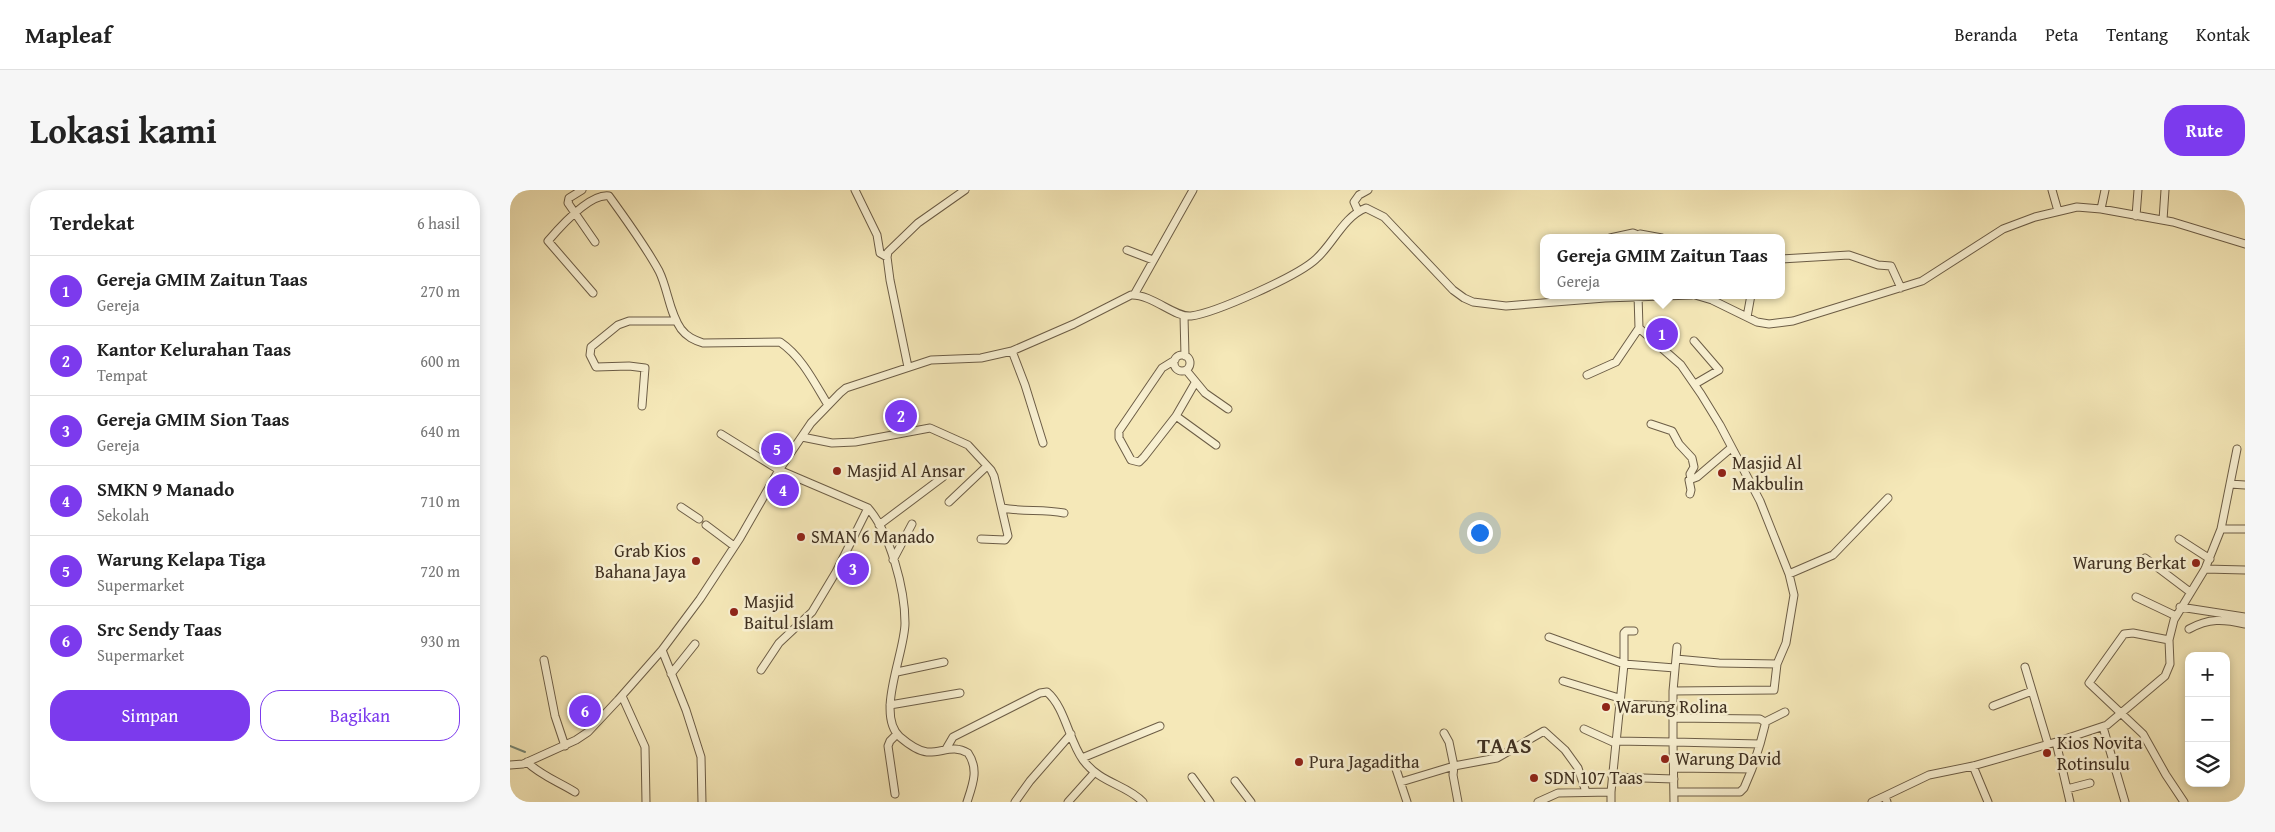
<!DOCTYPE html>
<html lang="id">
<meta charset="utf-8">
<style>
:root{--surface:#fff;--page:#f6f6f6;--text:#222;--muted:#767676;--line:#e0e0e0;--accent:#7c3aed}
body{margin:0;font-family:"Gentium Book Plus",serif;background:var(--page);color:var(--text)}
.controls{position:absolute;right:15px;bottom:15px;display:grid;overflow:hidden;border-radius:10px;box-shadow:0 2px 8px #0003}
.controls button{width:45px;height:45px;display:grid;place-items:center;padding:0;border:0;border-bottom:1px solid var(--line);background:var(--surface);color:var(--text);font:25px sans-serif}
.you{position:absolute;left:969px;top:342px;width:18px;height:18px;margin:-12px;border:4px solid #fff;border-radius:50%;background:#1a73e8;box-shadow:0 0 0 8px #1a73e833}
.badge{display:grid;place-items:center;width:32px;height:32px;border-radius:50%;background:var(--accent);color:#fff;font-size:16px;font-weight:700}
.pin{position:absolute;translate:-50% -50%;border:2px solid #fff;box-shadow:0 1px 5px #0006}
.popup{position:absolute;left:1030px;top:44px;width:245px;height:65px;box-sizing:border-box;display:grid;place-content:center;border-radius:10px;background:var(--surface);filter:drop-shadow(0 1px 4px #0005);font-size:16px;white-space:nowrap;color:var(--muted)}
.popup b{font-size:19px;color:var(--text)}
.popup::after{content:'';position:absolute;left:50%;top:100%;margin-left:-10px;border:10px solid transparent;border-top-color:var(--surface)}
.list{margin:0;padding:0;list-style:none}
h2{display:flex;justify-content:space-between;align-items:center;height:65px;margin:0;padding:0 20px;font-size:21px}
h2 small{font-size:16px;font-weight:400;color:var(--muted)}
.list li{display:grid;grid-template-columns:32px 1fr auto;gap:15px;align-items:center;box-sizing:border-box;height:70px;padding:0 20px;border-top:1px solid var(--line)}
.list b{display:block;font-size:19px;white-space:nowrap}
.list p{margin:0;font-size:16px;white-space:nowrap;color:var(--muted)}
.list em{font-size:16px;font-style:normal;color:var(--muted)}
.actions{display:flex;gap:10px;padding:15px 20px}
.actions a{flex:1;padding:11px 0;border:1px solid var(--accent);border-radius:20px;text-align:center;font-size:18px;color:var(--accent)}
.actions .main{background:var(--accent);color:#fff}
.icon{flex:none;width:28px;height:28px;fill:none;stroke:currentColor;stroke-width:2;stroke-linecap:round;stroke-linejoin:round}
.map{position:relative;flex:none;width:1735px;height:612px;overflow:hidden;border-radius:20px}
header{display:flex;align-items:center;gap:30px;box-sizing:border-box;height:70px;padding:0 25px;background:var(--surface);border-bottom:1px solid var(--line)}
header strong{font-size:24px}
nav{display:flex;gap:28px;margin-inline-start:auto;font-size:18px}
.intro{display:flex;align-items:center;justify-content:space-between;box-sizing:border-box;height:120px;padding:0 30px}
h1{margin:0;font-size:35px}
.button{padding:12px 22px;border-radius:20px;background:var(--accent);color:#fff;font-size:18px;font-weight:700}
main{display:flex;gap:30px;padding:0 30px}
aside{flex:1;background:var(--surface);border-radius:20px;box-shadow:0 2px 8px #0003}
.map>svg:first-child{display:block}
</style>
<header>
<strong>Mapleaf</strong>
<nav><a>Beranda</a><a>Peta</a><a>Tentang</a><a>Kontak</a></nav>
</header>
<div class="intro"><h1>Lokasi kami</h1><a class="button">Rute</a></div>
<main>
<aside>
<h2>Terdekat<small>6 hasil</small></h2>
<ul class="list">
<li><span class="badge">1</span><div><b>Gereja GMIM Zaitun Taas</b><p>Gereja</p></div><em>270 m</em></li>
<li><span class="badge">2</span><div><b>Kantor Kelurahan Taas</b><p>Tempat</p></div><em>600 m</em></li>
<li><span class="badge">3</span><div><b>Gereja GMIM Sion Taas</b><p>Gereja</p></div><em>640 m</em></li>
<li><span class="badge">4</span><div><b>SMKN 9 Manado</b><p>Sekolah</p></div><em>710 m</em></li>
<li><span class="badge">5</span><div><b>Warung Kelapa Tiga</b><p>Supermarket</p></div><em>720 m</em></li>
<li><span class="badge">6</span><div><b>Src Sendy Taas</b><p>Supermarket</p></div><em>930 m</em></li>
</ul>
<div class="actions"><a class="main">Simpan</a><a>Bagikan</a></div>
</aside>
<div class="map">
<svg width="1735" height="612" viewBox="0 0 1735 612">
<rect width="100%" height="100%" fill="#f5e8b8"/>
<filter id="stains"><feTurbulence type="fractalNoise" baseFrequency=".004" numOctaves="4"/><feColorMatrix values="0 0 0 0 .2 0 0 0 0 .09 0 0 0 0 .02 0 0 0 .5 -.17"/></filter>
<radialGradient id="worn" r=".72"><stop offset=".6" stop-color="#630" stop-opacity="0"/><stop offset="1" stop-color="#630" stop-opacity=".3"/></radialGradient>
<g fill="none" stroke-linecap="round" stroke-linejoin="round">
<path stroke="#778674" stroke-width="2" d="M 0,556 L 15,562"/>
<defs>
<path id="minor" d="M 72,0 L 59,8 L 58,13 L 85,52
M 345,0 L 367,45 L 370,63 L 377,67
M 1542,0 L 1548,21
M 1591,19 L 1595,0
M 848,21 L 844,12 L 849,5 L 858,0
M 1626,26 L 1628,0
M 1653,30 L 1655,0
M 1100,48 L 1123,43 L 1128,45
M 1127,48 L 1130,44 L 1152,48
M 617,60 L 643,70
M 1271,69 L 1339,65 L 1368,75 L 1381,76 L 1391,98
M 83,103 L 38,51 C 50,37 80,3 99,6 C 115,28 136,57 149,81 C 158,99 159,122 171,139 C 177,147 184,150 193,153 L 270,152 C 292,167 304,192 318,215
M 624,105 L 683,0
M 1185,105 L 1202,110 L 1247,132 L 1259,134 L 1283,131 L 1412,91 L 1493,39 L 1525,27 L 1567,17 L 1591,19 L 1663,32 L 1735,54
M 674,126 L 675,166
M 1237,127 L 1241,105
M 1184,151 L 1209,180 L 1185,194
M 502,161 L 515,195 L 533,253
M664 173a8 8 0 1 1 16 0a8 8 0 1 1-16 0Z
M 665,170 L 652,178 L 609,241 L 609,248 L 621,270 L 629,272 L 634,267 L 666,226 L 685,193
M 398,177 L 380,90 L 377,67 L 378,62 L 408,33 L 455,0
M 676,180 L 695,203 L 718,219
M 1077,185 L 1106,172 L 1129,138
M 132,216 L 135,178 L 119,176 L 86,177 L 80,165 L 81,157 L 108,135 L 119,131 L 165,131
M 666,226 L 706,255
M 1141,234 L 1162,241 L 1169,254 L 1182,268 L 1184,277 L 1180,284 L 1181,289
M 211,244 L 269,280 L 358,318 C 380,343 395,399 395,433 C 395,463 365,524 390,547 C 397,553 408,561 417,562 C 432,563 443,554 458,563 C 469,579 463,594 457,612
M 292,247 L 322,253 L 345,252 L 420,238 L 458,255 L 481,280 L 484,286 L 498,346 L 495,350 L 471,349
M 1720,294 L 1735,295
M 1180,304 L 1181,300 L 1179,290 L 1187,287 L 1221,258
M 439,312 L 477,276
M 171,317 L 189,329
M 492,318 C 513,322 533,319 554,323
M 196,335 L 224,356
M 369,335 L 433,287
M 1711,339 L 1727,259
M 1669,349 L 1700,369
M 1635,368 L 1680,402
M 383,370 L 402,334
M 1695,379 L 1735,380
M 1279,384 L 1323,365 L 1378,308
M 1626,407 L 1666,426
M 1670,417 L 1735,427
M 1679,439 C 1699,428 1713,429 1735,434
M 1039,447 L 1114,474 L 1114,443 L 1116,441 L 1124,441
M 1659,450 L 1623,443 L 1614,444 L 1579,493 L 1633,544 L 1656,585 L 1674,612
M 152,460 L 176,520 L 191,567 L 192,612
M 1166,469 L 1209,473 L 1267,474
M 34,470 L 45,526 L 55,556
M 1515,477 L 1538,554
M 251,480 L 269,453 L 302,422 L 326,382 L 358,318
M 387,482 L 434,472
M 161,484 L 185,454
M 1053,491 L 1109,508
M 1163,501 L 1167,457
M 112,506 L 135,557 L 136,612
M 1109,514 L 1163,516
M 380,515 L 450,503
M 1483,516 L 1522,501
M 1163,528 L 1250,529 L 1255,532 L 1255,535 L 1250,554
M 1255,532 L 1275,522
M 1593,537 L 1615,612
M 1074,539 L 1105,553
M 1105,551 L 1163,552 L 1163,501 L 1264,500 L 1267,474 L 1276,453 L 1284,405 L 1279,384 L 1250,311 L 1210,235 L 1191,204 L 1171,175 L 1129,138 L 1128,105
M 436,559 L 443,547 L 530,503 L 537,502 C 555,517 559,551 573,570 C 591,594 616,594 633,612
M 572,568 L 650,536
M 17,572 C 30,585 49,592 65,602
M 0,575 L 13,574 L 66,550 L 78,542 L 108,510 L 152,460 L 190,409 L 230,348 L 269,280 L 301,233 L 330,203 L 336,198 L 421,170 L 471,168 L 502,161 L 564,134 L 621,105 C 642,104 665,128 681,126 C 705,123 788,86 806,69 C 823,54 834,26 856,18 L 874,27 L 943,100 L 954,108 L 963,112 L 996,116 L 1095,108 L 1182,105
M 1463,576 L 1478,612
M 886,579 L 897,612
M 682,587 L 700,612
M 1102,587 L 1164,589
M 725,591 L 741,612
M 891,592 L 944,576 L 939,552 L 934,543
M 1557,599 L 1580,593
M 1101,602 L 1101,612
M 1164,602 L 1230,602 L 1234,598 L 1242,579 L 1164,578
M 385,604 L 378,556 L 380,551 L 387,544
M 505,612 L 520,591 L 561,544
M 558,612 L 584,583
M 948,612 L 943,585 L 944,576 L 987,568 L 1034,541 L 1055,560 L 1068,578 L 1076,602
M 1028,612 L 1048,603 L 1101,602 L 1114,474 L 1165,478
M 1164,612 L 1163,552 L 1250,554 L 1242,579
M 1362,612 L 1375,606
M 1377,612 L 1375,606 L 1419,585 L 1463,576 L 1546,552
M 1560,612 L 1546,552 L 1597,535 L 1655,486 L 1660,474 L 1659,450 L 1664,430 L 1695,379 L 1711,339 L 1735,339"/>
</defs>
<use href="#minor" stroke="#6c5d46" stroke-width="9"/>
<use href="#minor" stroke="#f8f0d1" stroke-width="7"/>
</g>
<g fill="#8f2418" stroke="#f8f0d1" stroke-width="2">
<circle cx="327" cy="281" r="5"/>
<circle cx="1212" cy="283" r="5"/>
<circle cx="291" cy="347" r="5"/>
<circle cx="186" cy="371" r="5"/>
<circle cx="1686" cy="373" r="5"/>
<circle cx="224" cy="422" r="5"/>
<circle cx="1096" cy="517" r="5"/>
<circle cx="1537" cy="563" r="5"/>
<circle cx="1155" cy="569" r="5"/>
<circle cx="789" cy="572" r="5"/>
<circle cx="1024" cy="588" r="5"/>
</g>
<g text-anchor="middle" stroke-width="5" stroke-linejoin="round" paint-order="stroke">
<g font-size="18" fill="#3e2f20" stroke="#f8f0d1" text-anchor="start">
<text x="1222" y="279">Masjid Al<tspan x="1222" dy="21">Makbulin</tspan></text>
<text x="337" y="287">Masjid Al Ansar</text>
<text x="301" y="353">SMAN 6 Manado</text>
<text x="176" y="367" text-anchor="end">Grab Kios<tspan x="176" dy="21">Bahana Jaya</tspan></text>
<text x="1676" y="379" text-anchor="end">Warung Berkat</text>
<text x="234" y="418">Masjid<tspan x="234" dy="21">Baitul Islam</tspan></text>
<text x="1106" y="523">Warung Rolina</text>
<text x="1547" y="559">Kios Novita<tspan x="1547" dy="21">Rotinsulu</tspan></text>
<text x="1165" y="575">Warung David</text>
<text x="799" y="578">Pura Jagaditha</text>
<text x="1034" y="594">SDN 107 Taas</text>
</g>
<g font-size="22" font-weight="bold" letter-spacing="1" fill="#3e2f20" stroke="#f8f0d1">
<text x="995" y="563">TAAS</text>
</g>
</g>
<rect width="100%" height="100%" filter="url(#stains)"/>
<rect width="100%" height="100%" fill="url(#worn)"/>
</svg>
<div class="controls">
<button>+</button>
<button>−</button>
<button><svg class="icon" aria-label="layers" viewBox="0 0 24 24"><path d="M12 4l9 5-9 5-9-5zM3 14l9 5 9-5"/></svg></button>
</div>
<div class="you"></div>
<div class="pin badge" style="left:1152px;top:144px">1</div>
<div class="popup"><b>Gereja GMIM Zaitun Taas</b>Gereja</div>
<div class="pin badge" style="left:391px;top:226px">2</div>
<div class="pin badge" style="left:343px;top:379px">3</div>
<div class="pin badge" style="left:273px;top:300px">4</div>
<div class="pin badge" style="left:267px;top:259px">5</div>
<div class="pin badge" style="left:75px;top:521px">6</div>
</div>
</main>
